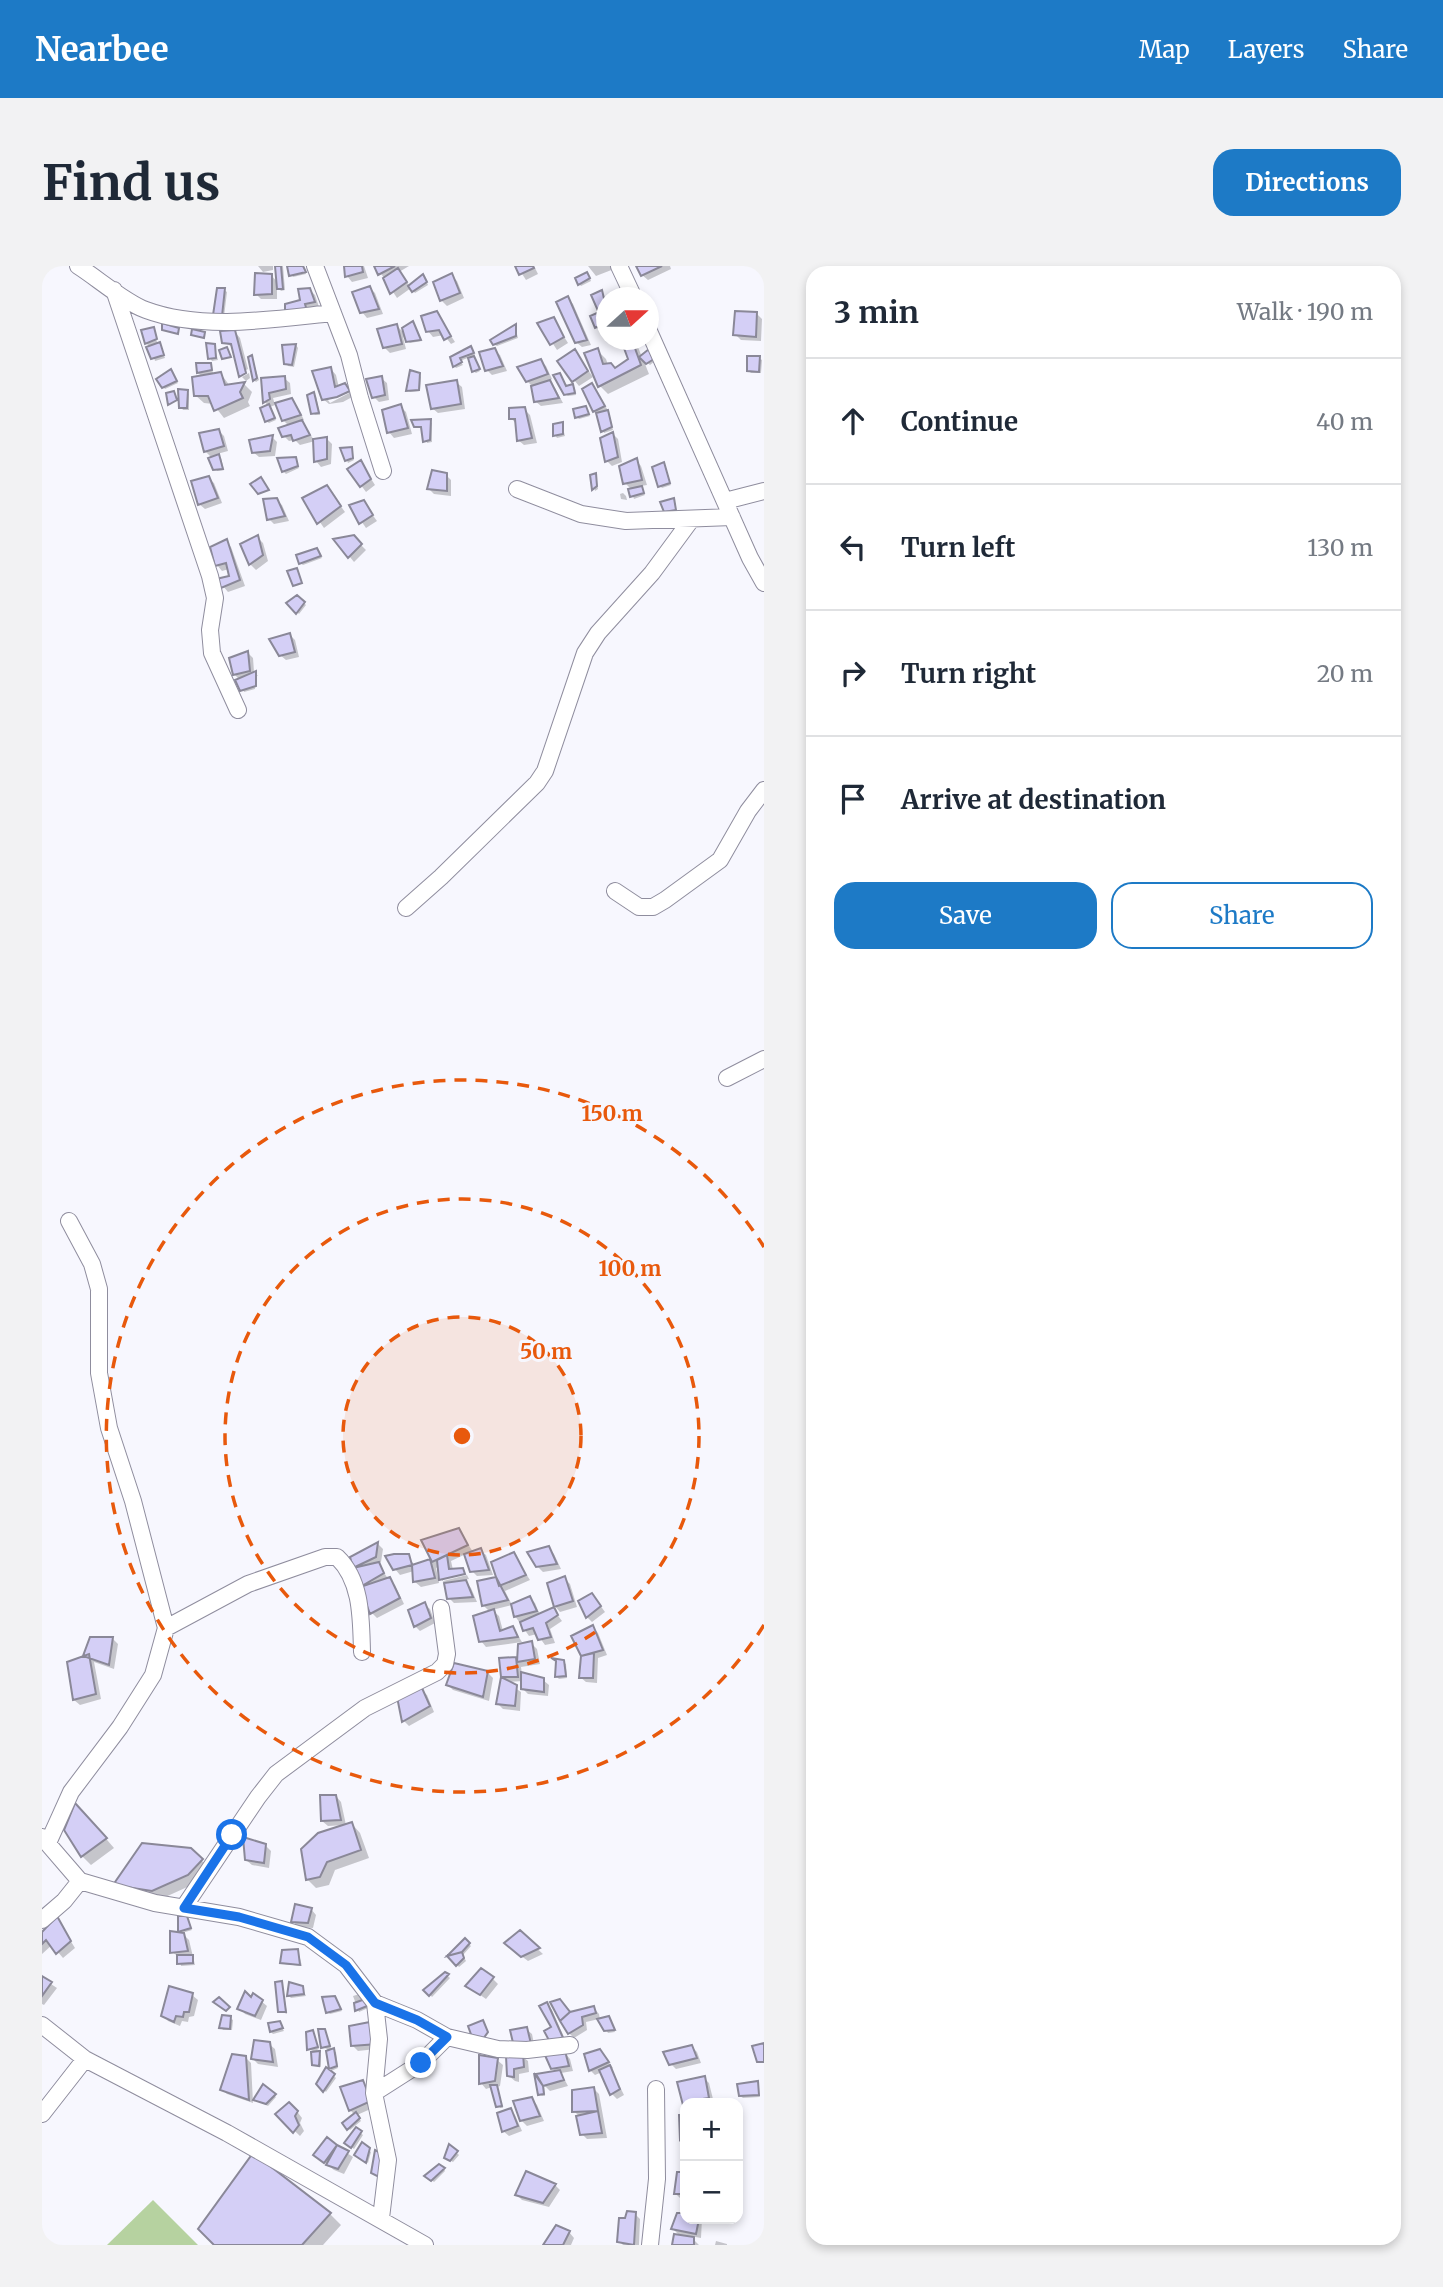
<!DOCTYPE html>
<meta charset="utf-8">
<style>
:root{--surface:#fff;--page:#f2f2f3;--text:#1f2937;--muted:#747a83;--line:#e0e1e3;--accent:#1d7ac6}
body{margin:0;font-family:Merriweather,serif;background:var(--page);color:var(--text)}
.controls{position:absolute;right:21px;bottom:21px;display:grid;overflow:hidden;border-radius:14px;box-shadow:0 4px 10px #0003}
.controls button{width:63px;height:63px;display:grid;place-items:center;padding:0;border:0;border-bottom:2px solid var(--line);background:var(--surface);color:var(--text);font:35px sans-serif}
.compass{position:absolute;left:554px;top:21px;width:63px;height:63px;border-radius:50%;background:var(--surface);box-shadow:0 4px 10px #0003;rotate:69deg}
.stop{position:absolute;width:21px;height:21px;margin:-16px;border:5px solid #1a73e8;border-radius:50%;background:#fff}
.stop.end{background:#1a73e8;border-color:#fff;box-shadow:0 2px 7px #0008}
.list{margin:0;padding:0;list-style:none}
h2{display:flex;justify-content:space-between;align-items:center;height:91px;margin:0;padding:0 28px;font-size:30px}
h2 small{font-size:23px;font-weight:400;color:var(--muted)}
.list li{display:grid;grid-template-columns:46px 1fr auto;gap:21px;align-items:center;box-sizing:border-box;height:126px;padding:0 28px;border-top:2px solid var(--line)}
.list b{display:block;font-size:26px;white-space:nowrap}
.list em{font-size:23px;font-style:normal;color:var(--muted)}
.actions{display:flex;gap:14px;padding:21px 28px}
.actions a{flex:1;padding:16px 0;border:2px solid var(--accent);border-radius:21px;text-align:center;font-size:24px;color:var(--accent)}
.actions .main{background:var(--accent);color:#fff}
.icon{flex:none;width:38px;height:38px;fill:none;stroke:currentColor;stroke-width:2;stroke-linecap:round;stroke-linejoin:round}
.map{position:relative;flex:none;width:722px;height:1979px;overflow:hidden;border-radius:21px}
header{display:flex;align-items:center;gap:42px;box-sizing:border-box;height:98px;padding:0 35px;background:var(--accent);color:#fff}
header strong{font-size:33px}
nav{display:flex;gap:38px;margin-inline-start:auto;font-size:24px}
.intro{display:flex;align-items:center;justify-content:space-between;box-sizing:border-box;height:168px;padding:0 42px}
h1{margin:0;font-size:49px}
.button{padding:18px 32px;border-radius:21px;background:var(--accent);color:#fff;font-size:24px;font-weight:700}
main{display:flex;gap:42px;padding:0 42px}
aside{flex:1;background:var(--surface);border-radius:21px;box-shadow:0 4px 10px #0003}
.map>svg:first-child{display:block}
</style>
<header>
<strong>Nearbee</strong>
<nav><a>Map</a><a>Layers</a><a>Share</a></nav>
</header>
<div class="intro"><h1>Find us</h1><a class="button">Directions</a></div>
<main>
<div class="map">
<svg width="722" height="1979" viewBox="0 0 722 1979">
<rect width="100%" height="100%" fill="#f7f7fe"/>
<path fill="#b6d2a0" d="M 111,1934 L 156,1979 L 65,1979 Z"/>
<path fill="#0003" d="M 216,0 L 231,0 L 231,4 L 221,6 Z
M 235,0 L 241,0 L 243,24 L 239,25 L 235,20 L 235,33 L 219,33 L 214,28 L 229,9 L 236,17 Z
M 247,0 L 262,0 L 264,8 L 251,11 Z
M 303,0 L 322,0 L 326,12 L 310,16 L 305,10 Z
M 334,0 L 367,0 L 357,6 L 368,20 L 383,12 L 386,19 L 373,27 L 369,22 L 355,32 Z
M 475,0 L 492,0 L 496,8 L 484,14 Z
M 546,0 L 570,0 L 572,3 L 554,10 Z
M 597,0 L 628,0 L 629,3 L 606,14 L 600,9 Z
M 410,10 L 415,15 L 422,32 L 405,40 L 399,34 Z
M 547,10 L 549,15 L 539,20 L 537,18 Z
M 328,22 L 333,27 L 341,48 L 325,52 L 320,46 Z
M 267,23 L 273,29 L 277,41 L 269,50 L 260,35 Z
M 182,24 L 185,26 L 182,51 L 175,50 Z
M 559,26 L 564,36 L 564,60 L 556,63 L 554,61 L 560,47 L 557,44 Z
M 526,32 L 531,38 L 549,79 L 540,81 L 534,76 Z
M 394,47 L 413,76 L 409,78 L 402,69 L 391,71 L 386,65 Z
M 715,48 L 720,53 L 719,75 L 699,74 L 693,68 Z
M 511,53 L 526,77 L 515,84 L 498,58 Z
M 371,58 L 380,75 L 368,77 L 361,71 L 364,83 L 348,87 L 342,81 L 355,60 L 364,69 Z
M 473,60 L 476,72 L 455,80 L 452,78 Z
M 111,63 L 115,76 L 119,81 L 123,92 L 113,95 L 109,82 L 104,77 Z
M 193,66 L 198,72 L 206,103 L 199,107 L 199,111 L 192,82 L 182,76 Z
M 580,74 L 593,74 L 600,91 L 607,85 L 613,95 L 608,99 L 601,93 L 607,108 L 566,128 L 558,120 L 555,84 L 564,93 L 566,99 L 574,104 L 589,93 Z
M 172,79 L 176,94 L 170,95 L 168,92 Z
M 254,79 L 256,82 L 252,101 L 246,100 L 244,97 L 242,81 Z
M 430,84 L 433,89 L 430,90 L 438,105 L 434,107 L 431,105 L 428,91 L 418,95 L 421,99 L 414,102 L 412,100 L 410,92 Z
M 452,84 L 458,89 L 465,105 L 450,109 L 445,104 Z
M 533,86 L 551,111 L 537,120 L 532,114 Z
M 210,91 L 217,114 L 214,116 L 212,114 Z
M 717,92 L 720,94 L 719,107 L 709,107 L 707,105 Z
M 499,95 L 504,100 L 510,113 L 507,115 L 513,122 L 521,137 L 499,140 L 493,135 L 491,121 L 485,115 Z
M 168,99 L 172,109 L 179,108 L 188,120 L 202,118 L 210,126 L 206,136 L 208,140 L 182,152 L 171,138 L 162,137 L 153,129 L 161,111 L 156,107 Z
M 289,103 L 294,109 L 297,122 L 307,123 L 286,134 L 288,137 L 309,126 L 312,130 L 301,136 L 287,138 L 281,133 Z
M 129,105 L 136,117 L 123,123 L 121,121 Z
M 207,107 L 208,112 L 204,115 L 200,111 Z
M 377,109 L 379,111 L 378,125 L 368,126 L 366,124 Z
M 518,109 L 524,122 L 531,120 L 533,122 L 534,129 L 526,130 L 523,128 Z
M 242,112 L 248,117 L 249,128 L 231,132 L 233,139 L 228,141 L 234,154 L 227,157 L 224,155 L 226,140 L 223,136 L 220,113 Z
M 339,112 L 345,117 L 347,134 L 337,136 L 332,131 Z
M 414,116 L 420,121 L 423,143 L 396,147 L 390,142 Z
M 550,119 L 567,146 L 571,164 L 562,167 L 556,149 L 553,145 Z
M 145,126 L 147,128 L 147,144 L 141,144 L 139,141 Z
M 272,128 L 274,130 L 278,149 L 273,149 L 271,147 Z
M 249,134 L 255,140 L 262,154 L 259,155 L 272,174 L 285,173 L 290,178 L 289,198 L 279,201 L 274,195 L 273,175 L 258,179 L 253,174 L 247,175 L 242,170 L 247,160 L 241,154 Z
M 358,140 L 364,146 L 370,168 L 352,172 L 347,166 Z
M 544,142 L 548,150 L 537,153 L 535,151 Z
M 482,143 L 488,149 L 495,177 L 482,179 L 476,174 L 475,159 L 469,152 Z
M 388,155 L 390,157 L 390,176 L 385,177 L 381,163 L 374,160 Z
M 520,158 L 523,170 L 515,172 L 513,169 Z
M 177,165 L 182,170 L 186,185 L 175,188 L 179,192 L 182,204 L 175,205 L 170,192 L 163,185 Z
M 571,168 L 576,173 L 580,196 L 570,200 L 565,195 Z
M 230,171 L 235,176 L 233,190 L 217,191 L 211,186 Z
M 300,183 L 309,183 L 312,194 L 306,197 Z
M 253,193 L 257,202 L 244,208 L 241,205 Z
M 594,194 L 599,200 L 605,219 L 599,220 L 603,229 L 592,233 L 588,222 L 583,217 Z
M 319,197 L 333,219 L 324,226 L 307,203 Z
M 621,198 L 629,219 L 620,222 L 618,220 Z
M 404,209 L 409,214 L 409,230 L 392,228 L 387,223 Z
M 554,209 L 556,223 L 553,225 L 550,210 Z
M 166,212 L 172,217 L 180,237 L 163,243 L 157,238 Z
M 285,221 L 303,246 L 282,262 L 262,233 Z
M 581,227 L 584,230 L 585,234 L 579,233 L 578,228 Z
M 234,234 L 240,239 L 247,255 L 232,258 L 227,253 Z
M 321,236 L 335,255 L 324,262 L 309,240 Z
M 311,271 L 324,284 L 312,296 L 294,274 Z
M 216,272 L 221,277 L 226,295 L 214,304 L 208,298 L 200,279 Z
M 184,276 L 189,281 L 203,320 L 186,326 L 181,320 L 189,311 L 187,303 L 180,305 L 175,299 Z
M 277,287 L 280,292 L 261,299 L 258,297 Z
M 255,331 L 264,339 L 257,348 L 247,337 Z
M 248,369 L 253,374 L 257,391 L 244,394 L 238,389 Z
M 206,387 L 211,392 L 212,406 L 216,410 L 212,410 L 213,423 L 202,426 L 198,414 L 192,408 Z
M 417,1264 L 431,1286 L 438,1284 L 444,1289 L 451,1309 L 435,1310 L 430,1305 L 424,1288 L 409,1295 L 411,1304 L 420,1304 L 422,1306 L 401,1311 L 401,1315 L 425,1309 L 427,1313 L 422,1314 L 429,1322 L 435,1336 L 412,1337 L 407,1332 L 404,1319 L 399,1313 L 398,1300 L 394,1302 L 397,1317 L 379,1321 L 373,1316 L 372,1305 L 358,1309 L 353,1303 L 366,1290 L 373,1300 L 391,1294 Z
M 336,1278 L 341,1283 L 339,1296 L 336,1298 L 347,1314 L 353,1319 L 362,1338 L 335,1352 L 330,1347 L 310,1292 Z
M 506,1282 L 512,1288 L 519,1303 L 501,1306 L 495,1300 Z
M 471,1288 L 488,1314 L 463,1325 L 470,1339 L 450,1344 L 457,1350 L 461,1365 L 471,1362 L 480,1376 L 444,1381 L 439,1375 L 448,1346 L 441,1339 Z
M 522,1312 L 528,1318 L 535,1341 L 518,1346 L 513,1340 Z
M 488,1332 L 493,1337 L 498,1349 L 511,1343 L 520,1355 L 508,1363 L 513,1377 L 503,1379 L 495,1368 L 487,1370 L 473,1350 Z
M 555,1335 L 563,1346 L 550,1356 L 545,1351 Z
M 382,1338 L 388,1343 L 393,1357 L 378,1365 L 373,1360 Z
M 551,1361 L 556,1367 L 565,1389 L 556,1392 L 555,1417 L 544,1416 L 538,1411 L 541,1390 L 531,1371 Z
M 71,1373 L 76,1378 L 72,1403 L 52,1396 L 59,1433 L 38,1439 L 32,1434 L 43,1391 Z
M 489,1377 L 495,1383 L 498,1398 L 479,1401 L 480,1408 L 501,1414 L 507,1419 L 506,1430 L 486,1428 L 481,1423 L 481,1415 L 464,1416 L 479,1426 L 478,1445 L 461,1443 L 456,1438 L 461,1411 L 459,1393 L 477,1393 Z
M 521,1396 L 524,1398 L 525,1412 L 517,1413 L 514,1410 Z
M 445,1406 L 451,1412 L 447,1435 L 411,1424 L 406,1419 Z
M 379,1424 L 385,1429 L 392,1446 L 367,1460 L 362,1455 L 357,1432 Z
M 294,1530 L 299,1536 L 304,1559 L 286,1560 L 280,1555 Z
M 42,1547 L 72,1582 L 49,1599 L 40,1590 L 24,1564 Z
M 310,1558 L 318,1567 L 327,1592 L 293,1604 L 287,1619 L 274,1622 L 266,1614 Z
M 223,1579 L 229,1585 L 227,1602 L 210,1599 L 204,1594 Z
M 148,1583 L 168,1603 L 154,1617 L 119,1633 L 81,1626 Z
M 269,1643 L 274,1649 L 271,1662 L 256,1661 L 251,1655 Z
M 144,1652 L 150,1664 L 140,1667 L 147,1674 L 153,1699 L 139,1700 L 137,1691 L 130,1686 L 141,1668 L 138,1665 Z
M 15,1653 L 33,1682 L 21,1692 L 10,1679 L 0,1688 L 0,1668 Z
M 478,1667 L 501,1688 L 486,1695 L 470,1683 Z
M 423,1675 L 429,1680 L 421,1689 L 424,1695 L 417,1701 L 408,1690 Z
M 256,1685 L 260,1700 L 242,1698 L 240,1696 Z
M 403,1708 L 408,1712 L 390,1731 L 384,1724 Z
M 0,1712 L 15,1722 L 2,1739 L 0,1738 Z
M 451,1713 L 456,1718 L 444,1733 L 425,1720 Z
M 239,1717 L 241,1720 L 245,1748 L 238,1745 Z
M 260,1722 L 264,1730 L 249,1732 L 247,1730 Z
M 327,1725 L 331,1740 L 317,1746 L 311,1730 Z
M 150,1729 L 156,1734 L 152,1750 L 147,1751 L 146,1756 L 140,1755 L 138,1760 L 126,1755 L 121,1749 Z
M 293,1732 L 300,1745 L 288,1748 L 286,1746 Z
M 210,1734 L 219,1735 L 225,1740 L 219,1754 L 203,1748 L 198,1742 Z
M 505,1738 L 510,1744 L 526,1780 L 511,1762 Z
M 552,1742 L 557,1748 L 558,1754 L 567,1752 L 569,1755 L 573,1766 L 566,1767 L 557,1753 L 544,1756 L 545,1764 L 532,1772 L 527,1767 L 528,1748 Z
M 188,1752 L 191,1754 L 190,1764 L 181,1764 L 179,1761 Z
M 237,1757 L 242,1765 L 231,1768 L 229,1766 Z
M 308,1762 L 334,1783 L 316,1785 L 310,1779 Z
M 484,1763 L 490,1768 L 493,1783 L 479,1786 Z
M 283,1765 L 290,1785 L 294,1786 L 296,1802 L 289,1805 L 285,1783 L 280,1781 Z
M 270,1766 L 277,1783 L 275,1784 L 279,1789 L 279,1801 L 271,1798 L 271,1785 L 267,1783 Z
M 227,1778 L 233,1783 L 236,1801 L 216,1798 L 211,1793 Z
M 650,1781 L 655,1786 L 659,1797 L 634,1803 L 629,1798 Z
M 523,1787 L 528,1793 L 531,1805 L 519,1807 L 526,1820 L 508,1825 L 502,1819 L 503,1830 L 500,1830 L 497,1828 L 500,1820 L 514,1806 L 510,1802 Z
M 480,1790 L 486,1795 L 487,1806 L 477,1808 L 477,1816 L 473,1815 L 467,1810 Z
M 563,1791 L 571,1802 L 569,1803 L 582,1829 L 575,1833 L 570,1828 L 560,1806 L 553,1809 L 548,1804 Z
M 204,1792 L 209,1797 L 211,1837 L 185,1828 L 180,1823 Z
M 455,1794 L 461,1799 L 458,1820 L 455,1821 L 461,1842 L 458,1842 L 450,1821 L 444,1823 L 439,1817 Z
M 285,1804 L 294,1812 L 284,1826 L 276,1818 Z
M 662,1812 L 667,1817 L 672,1837 L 643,1837 L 643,1842 L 637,1817 Z
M 320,1816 L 326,1822 L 333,1841 L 315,1849 L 319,1855 L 308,1864 L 303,1857 L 313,1849 L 308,1844 Z
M 715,1817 L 718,1831 L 701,1832 L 698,1830 Z
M 221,1821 L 234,1831 L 226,1840 L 213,1833 Z
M 552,1823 L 557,1828 L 565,1872 L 545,1873 L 540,1868 L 538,1851 L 532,1845 Z
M 490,1833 L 495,1839 L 502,1855 L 485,1860 L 479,1854 Z
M 253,1843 L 260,1852 L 258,1857 L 262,1865 L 258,1870 L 235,1848 Z
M 468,1844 L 473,1849 L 480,1865 L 467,1870 L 461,1865 Z
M 315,1864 L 321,1869 L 312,1883 L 304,1877 Z
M 285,1874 L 311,1891 L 302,1908 L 292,1904 L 273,1889 Z
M 320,1879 L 329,1886 L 326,1897 L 316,1891 Z
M 408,1881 L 417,1889 L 411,1896 L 404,1892 Z
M 211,1889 L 288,1948 L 299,1959 L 281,1979 L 174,1979 Z
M 402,1903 L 403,1905 L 392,1916 L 385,1910 Z
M 485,1907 L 513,1919 L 518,1924 L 507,1941 L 480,1934 L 475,1929 Z
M 636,1908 L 643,1908 L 643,1933 L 639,1933 L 634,1928 Z
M 593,1948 L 598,1953 L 597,1979 L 581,1979 L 577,1975 L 584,1954 Z
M 643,1948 L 643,1953 L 660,1953 L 659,1972 L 648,1970 L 657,1979 L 632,1979 L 639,1971 L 631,1963 L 636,1949 Z
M 527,1966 L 532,1972 L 529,1979 L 503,1979 Z
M 674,1975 L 685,1978 L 685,1979 L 673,1979 Z"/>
<path fill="#d4cff6" stroke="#8a8898" stroke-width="2" d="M 233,0 L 239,0 L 241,23 L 235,23 Z
M 245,0 L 261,0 L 264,6 L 247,10 Z
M 302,0 L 320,0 L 321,6 L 303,11 Z
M 332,0 L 353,0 L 336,9 Z
M 473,0 L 491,0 L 492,2 L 477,9 Z
M 594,0 L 620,0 L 599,10 Z
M 356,2 L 365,16 L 348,28 L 341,12 Z
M 545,6 L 548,12 L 536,19 L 533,12 Z
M 213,7 L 230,8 L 230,28 L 212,29 Z
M 410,7 L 418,27 L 398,35 L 391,16 Z
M 381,8 L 385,16 L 370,26 L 366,20 Z
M 328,20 L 337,43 L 318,47 L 310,26 Z
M 175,22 L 183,22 L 180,50 L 171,49 Z
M 268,22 L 273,36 L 263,38 L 265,45 L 243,45 L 243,38 L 258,34 L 256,23 Z
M 560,24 L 564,41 L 556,45 L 549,29 Z
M 526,30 L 545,74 L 533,77 L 514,36 Z
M 564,43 L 564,57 L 553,62 L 548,50 Z
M 395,45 L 409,70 L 402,74 L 397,64 L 384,66 L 379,50 Z
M 693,45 L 715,46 L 714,71 L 691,69 Z
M 512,51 L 522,71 L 508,79 L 495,57 Z
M 371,55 L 379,74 L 364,76 L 360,62 Z
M 120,57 L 137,62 L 136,68 L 120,64 Z
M 355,58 L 360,78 L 341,82 L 335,63 Z
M 474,58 L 474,70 L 451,79 L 448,74 Z
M 112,61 L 115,73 L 103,78 L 99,64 Z
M 150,63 L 163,66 L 162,72 L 149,69 Z
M 193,64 L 204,107 L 197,111 L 189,78 L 180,77 L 178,65 Z
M 579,74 L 590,74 L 599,99 L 556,121 L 542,87 L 556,82 L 561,98 L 569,97 L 573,102 L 586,93 Z
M 118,76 L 122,89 L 109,93 L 104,81 Z
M 164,77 L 173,78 L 174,92 L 166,93 Z
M 254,78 L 250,99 L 242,98 L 240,79 Z
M 429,80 L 432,87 L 418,92 L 420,96 L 411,101 L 408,91 Z
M 185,81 L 189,91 L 180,93 L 177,84 Z
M 453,82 L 461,100 L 443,105 L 437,86 Z
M 533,83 L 546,105 L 530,116 L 515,95 Z
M 607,83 L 612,93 L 604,98 L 597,91 Z
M 210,89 L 215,112 L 211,115 L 206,91 Z
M 432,90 L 438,103 L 430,106 L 426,92 Z
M 705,90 L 718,90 L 717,106 L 705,105 Z
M 499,93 L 506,108 L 484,116 L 475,101 Z
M 154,97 L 169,97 L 170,104 L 155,107 Z
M 289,101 L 293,121 L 303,117 L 308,125 L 295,131 L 280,134 L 270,105 Z
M 129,103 L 135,115 L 120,122 L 114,113 Z
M 368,104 L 378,107 L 377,124 L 364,125 Z
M 179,106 L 183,119 L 203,116 L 198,126 L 201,132 L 172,145 L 166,130 L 152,130 L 150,111 Z
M 518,107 L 524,120 L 531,118 L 533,127 L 522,129 L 511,109 Z
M 243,110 L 244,123 L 227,127 L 228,133 L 221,137 L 219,112 Z
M 340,110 L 343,129 L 330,132 L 324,113 Z
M 415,114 L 419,138 L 389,143 L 384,119 Z
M 508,114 L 517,132 L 492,136 L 489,120 Z
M 550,117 L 563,140 L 551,146 L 540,123 Z
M 136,123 L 146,124 L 145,142 L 137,142 Z
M 132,125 L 135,134 L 126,139 L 124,127 Z
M 272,126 L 277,147 L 269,148 L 265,129 Z
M 250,132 L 259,149 L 240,155 L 233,137 Z
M 227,138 L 233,152 L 223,156 L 218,142 Z
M 359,138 L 366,162 L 345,167 L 340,144 Z
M 544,140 L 547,148 L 533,152 L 531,143 Z
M 483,141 L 490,172 L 475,175 L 473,153 L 467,153 L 467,142 Z
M 566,144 L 570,161 L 559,166 L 554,147 Z
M 389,153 L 388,174 L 381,176 L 379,161 L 372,161 L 369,154 Z
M 260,154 L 268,169 L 251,175 L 249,169 L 240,171 L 236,162 Z
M 521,156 L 521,168 L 511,170 L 511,158 Z
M 177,163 L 182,180 L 162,186 L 157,167 Z
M 571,166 L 576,191 L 563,196 L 558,172 Z
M 231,169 L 228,185 L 210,187 L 207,174 Z
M 285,171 L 285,193 L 272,196 L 271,173 Z
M 310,181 L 311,192 L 303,195 L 298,182 Z
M 177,188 L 181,203 L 171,204 L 166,192 Z
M 254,191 L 256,200 L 240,206 L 235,192 Z
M 595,192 L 600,214 L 581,218 L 577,200 Z
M 319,194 L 329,213 L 318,221 L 305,203 Z
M 622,196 L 628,217 L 616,221 L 610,201 Z
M 390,204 L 405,207 L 405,225 L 385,223 Z
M 554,207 L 555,220 L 550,224 L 548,209 Z
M 167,210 L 176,232 L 156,239 L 149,215 Z
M 219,211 L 227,224 L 216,228 L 208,218 Z
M 285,219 L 299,240 L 275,258 L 260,232 Z
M 600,220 L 602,227 L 588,231 L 586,223 Z
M 235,232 L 243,250 L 225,254 L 221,233 Z
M 632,232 L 634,244 L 622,246 L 618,236 Z
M 322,234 L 331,249 L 317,258 L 307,239 Z
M 216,269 L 221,289 L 207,299 L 198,278 Z
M 312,269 L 320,278 L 306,292 L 291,273 Z
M 185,273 L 198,314 L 179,322 L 174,313 L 187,310 L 184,297 L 173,300 L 168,281 Z
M 275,282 L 279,290 L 257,298 L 254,289 Z
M 255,302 L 260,317 L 251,320 L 245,305 Z
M 255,329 L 263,336 L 254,348 L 244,337 Z
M 248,367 L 253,386 L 237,390 L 227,373 Z
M 206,385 L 208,405 L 191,409 L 187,392 Z
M 214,405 L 214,420 L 198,425 L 193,414 Z
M 417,1262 L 426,1279 L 390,1296 L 379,1274 Z
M 336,1276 L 334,1291 L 311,1302 L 308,1291 Z
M 507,1280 L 515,1298 L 494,1301 L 485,1286 Z
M 439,1282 L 447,1304 L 428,1306 L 422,1288 Z
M 472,1286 L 484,1309 L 457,1320 L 449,1296 Z
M 352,1288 L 367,1288 L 370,1299 L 351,1304 L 343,1290 Z
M 405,1289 L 407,1303 L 421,1302 L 423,1308 L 397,1314 L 395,1294 Z
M 388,1293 L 393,1312 L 371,1316 L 370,1299 Z
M 337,1296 L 342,1307 L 318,1321 L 311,1302 Z
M 523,1310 L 531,1335 L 512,1341 L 505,1317 Z
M 348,1311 L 358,1332 L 328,1348 L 318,1321 Z
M 454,1311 L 466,1334 L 440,1340 L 435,1315 Z
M 424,1314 L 431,1331 L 405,1333 L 402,1317 Z
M 550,1327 L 559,1340 L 544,1352 L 536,1335 Z
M 488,1330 L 495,1345 L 472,1351 L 469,1338 Z
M 383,1336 L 389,1352 L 372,1361 L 366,1344 Z
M 512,1341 L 516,1349 L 504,1357 L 509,1371 L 496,1374 L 491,1362 L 481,1365 L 478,1356 Z
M 452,1343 L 458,1365 L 471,1360 L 476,1371 L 437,1376 L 431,1350 Z
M 551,1359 L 561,1384 L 539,1390 L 529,1370 Z
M 48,1371 L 71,1371 L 67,1399 L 41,1390 Z
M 490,1375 L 493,1393 L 475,1396 L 476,1378 Z
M 552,1387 L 551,1412 L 537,1412 L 539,1390 Z
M 47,1388 L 54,1428 L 31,1434 L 25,1396 Z
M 474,1391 L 476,1411 L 459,1411 L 457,1392 Z
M 509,1392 L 522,1394 L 524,1410 L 513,1411 L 514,1395 Z
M 412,1397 L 446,1405 L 441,1431 L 404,1419 Z
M 479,1406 L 502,1412 L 502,1426 L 479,1423 Z
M 459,1411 L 475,1419 L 473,1440 L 454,1438 Z
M 380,1422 L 388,1440 L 360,1456 L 355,1431 Z
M 278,1529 L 294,1529 L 299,1554 L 279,1555 Z
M 33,1537 L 65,1572 L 39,1591 L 22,1564 Z
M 310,1556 L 319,1584 L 285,1596 L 278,1611 L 264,1614 L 259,1583 L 276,1567 Z
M 201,1571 L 224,1578 L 222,1597 L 203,1594 Z
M 100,1577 L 149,1582 L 161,1593 L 146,1609 L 110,1625 L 71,1619 Z
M 253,1638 L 270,1642 L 266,1657 L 249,1656 Z
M 15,1650 L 29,1675 L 14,1688 L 4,1674 L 0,1678 L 0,1666 Z
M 136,1650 L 145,1650 L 149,1662 L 136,1666 Z
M 478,1664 L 498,1682 L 479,1691 L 462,1677 Z
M 128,1665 L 142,1667 L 146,1685 L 128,1687 Z
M 423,1672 L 428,1677 L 420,1686 L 405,1690 Z
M 256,1683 L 258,1699 L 238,1697 L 240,1684 Z
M 420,1686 L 422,1692 L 414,1700 L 405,1690 Z
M 135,1689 L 151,1689 L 151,1697 L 135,1698 Z
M 439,1702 L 452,1711 L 438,1729 L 423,1720 Z
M 403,1706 L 407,1708 L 387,1730 L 381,1724 Z
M 0,1710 L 10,1716 L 0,1730 Z
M 240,1715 L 244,1746 L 236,1746 L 233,1716 Z
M 247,1716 L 261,1720 L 262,1728 L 245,1730 Z
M 127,1720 L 151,1727 L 147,1746 L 142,1746 L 141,1751 L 134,1750 L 132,1756 L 119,1750 Z
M 203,1725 L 209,1731 L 211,1727 L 221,1734 L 213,1750 L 195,1743 Z
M 293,1730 L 299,1743 L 284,1747 L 280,1731 Z
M 177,1731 L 188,1741 L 184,1745 L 171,1736 Z
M 326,1732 L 330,1738 L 313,1745 L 312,1737 Z
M 518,1733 L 528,1746 L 518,1755 L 508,1736 Z
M 505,1736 L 522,1774 L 510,1780 L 502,1765 L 509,1761 L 497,1740 Z
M 552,1740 L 554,1747 L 540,1751 L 541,1759 L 526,1768 L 518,1755 L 528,1746 Z
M 180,1749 L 189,1750 L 188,1763 L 177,1762 Z
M 567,1750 L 573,1764 L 562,1765 L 555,1753 Z
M 441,1754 L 446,1766 L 441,1773 L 431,1774 L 426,1760 Z
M 238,1755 L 241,1762 L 228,1766 L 226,1757 Z
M 333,1755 L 336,1778 L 309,1780 L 307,1760 Z
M 485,1761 L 489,1778 L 472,1781 L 468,1764 Z
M 276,1763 L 283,1763 L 288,1780 L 279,1782 Z
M 271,1764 L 276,1781 L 265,1784 L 264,1766 Z
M 212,1774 L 228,1776 L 231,1796 L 209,1793 Z
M 722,1777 L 722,1796 L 715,1796 L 710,1780 Z
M 650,1779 L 655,1792 L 627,1799 L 621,1786 Z
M 292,1782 L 295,1800 L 287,1803 L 284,1785 Z
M 558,1783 L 567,1796 L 547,1805 L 542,1788 Z
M 278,1785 L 277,1800 L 270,1799 L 269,1786 Z
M 523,1785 L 527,1800 L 509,1803 L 502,1787 Z
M 190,1788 L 204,1790 L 207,1834 L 178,1824 Z
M 481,1788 L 482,1801 L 472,1803 L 472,1811 L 465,1810 L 464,1790 Z
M 437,1789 L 456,1792 L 453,1815 L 437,1818 Z
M 568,1799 L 578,1823 L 568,1829 L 557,1804 Z
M 284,1801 L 293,1808 L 281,1826 L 274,1818 Z
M 518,1804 L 522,1814 L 501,1820 L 494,1808 Z
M 492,1807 L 501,1820 L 502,1828 L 496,1829 Z
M 663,1810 L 667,1832 L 660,1833 L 661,1837 L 643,1837 L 642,1843 L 635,1816 Z
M 321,1814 L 329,1835 L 307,1845 L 298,1821 Z
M 716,1815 L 717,1829 L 697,1830 L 695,1818 Z
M 221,1818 L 234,1828 L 224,1838 L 211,1834 Z
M 448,1819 L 455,1819 L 460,1840 L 454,1841 Z
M 552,1821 L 556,1845 L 530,1846 L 530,1824 Z
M 490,1831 L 498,1850 L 478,1855 L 471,1835 Z
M 247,1836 L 256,1845 L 253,1850 L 257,1859 L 251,1867 L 233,1848 Z
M 469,1842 L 476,1860 L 460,1866 L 455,1847 Z
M 556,1845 L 560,1867 L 538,1869 L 534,1850 Z
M 314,1846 L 318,1852 L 305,1864 L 300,1857 Z
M 637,1849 L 643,1849 L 643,1871 L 638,1874 Z
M 314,1861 L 320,1865 L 309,1882 L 302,1877 Z
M 285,1871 L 295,1879 L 282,1897 L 271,1889 Z
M 320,1876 L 328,1882 L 324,1897 L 312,1889 Z
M 407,1878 L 416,1885 L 408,1895 L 402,1892 Z
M 295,1879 L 307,1885 L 296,1903 L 284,1899 Z
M 333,1884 L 343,1889 L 341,1913 L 329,1907 Z
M 211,1887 L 289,1947 L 260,1979 L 172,1979 L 156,1963 Z
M 397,1898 L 403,1902 L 389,1915 L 382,1910 Z
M 484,1905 L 514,1918 L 501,1937 L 473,1929 Z
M 635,1906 L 643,1906 L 643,1928 L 632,1928 Z
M 585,1945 L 594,1946 L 592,1979 L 575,1976 L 577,1952 L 583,1952 Z
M 635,1947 L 643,1947 L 643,1953 L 657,1953 L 654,1968 L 629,1963 Z
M 514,1959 L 528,1965 L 521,1979 L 501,1979 Z
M 632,1968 L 652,1971 L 652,1979 L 630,1979 Z"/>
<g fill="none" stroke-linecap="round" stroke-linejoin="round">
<defs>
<path id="street" d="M 36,0 C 55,12 84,37 104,44 C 160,65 233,53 291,47
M 273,0 L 307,89 L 318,132 L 341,205
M 577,0 L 592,32
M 72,24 L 168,310 L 173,332 L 168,364 L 170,387 L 196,444
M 606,63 L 708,292 L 722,317
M 475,223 L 539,248 L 584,255 L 690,251
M 683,235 L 722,225
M 573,625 L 597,641 L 611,641 L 623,634 L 678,594 L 706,545 L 722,524
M 364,642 L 399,611 L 495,517 L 503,505 L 543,387 L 556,367 L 610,307 L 649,254
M 685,812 L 722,793
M 124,1362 L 206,1318 L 283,1291 L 295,1291 C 320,1315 319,1353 320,1386
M 0,1571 L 38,1615
M 6,1577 L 29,1526 L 78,1461 L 111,1409 L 124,1362 L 91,1235 L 67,1162 L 57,1107 L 57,1023 L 50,998 L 27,955
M 142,1641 L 216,1531 L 234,1508 L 323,1442 L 395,1406 L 403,1398 L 405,1388 L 399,1342
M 0,1654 L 22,1635 L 38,1615 L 113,1637 L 197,1651 L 266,1671 L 304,1699 L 333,1737 L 337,1773 L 332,1827 L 346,1894 L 339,1952
M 333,1737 L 375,1754 L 405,1771 L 456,1783 L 485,1784 L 528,1779
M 0,1759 L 43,1793 L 185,1867 L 383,1979
M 332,1827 L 379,1797 L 405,1771
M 0,1848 L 43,1793
M 608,1979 L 615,1913 L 614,1823"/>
</defs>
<use href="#street" stroke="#8f8d9e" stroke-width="18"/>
<use href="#street" stroke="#fff" stroke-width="16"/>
</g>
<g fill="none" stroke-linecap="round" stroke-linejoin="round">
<path stroke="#1a73e8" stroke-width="9" d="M 190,1569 L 142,1642 L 197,1651 L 266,1671 L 304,1699 L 333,1737 L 375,1754 L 405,1771 L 379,1797"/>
</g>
<circle cx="420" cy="1170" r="119" fill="#e8590c" fill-opacity=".12"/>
<g fill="none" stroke="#e8590c" stroke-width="3.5" stroke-dasharray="12 9">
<circle cx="420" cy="1170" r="119"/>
<circle cx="420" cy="1170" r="237"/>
<path d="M722 1359A356 356 0 1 1 722 981"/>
</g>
<circle cx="420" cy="1170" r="10" fill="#e8590c" stroke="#f7f7fe" stroke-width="3.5"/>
<g font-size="21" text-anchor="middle" font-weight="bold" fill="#e8590c" stroke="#f7f7fe" stroke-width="6" stroke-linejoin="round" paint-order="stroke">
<text x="570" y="855">150 m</text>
<text x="588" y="1010">100 m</text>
<text x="504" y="1093">50 m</text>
</g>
</svg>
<div class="controls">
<button>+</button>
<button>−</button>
</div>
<svg class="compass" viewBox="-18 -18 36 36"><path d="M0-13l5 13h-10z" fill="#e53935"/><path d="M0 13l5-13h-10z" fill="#747a83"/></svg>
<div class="stop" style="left:190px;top:1569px"></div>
<div class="stop end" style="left:379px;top:1797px"></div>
</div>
<aside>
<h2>3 min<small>Walk · 190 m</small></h2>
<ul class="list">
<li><svg class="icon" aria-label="ahead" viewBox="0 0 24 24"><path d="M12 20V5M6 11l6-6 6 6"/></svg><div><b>Continue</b></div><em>40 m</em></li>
<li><svg class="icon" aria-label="left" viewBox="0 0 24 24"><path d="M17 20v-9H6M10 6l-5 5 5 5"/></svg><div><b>Turn left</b></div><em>130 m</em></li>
<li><svg class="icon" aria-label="right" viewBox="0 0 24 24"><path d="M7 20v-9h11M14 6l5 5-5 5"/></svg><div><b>Turn right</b></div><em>20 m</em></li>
<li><svg class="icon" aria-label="arrive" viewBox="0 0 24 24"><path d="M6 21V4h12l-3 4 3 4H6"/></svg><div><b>Arrive at destination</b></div></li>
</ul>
<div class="actions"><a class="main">Save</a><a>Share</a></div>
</aside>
</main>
